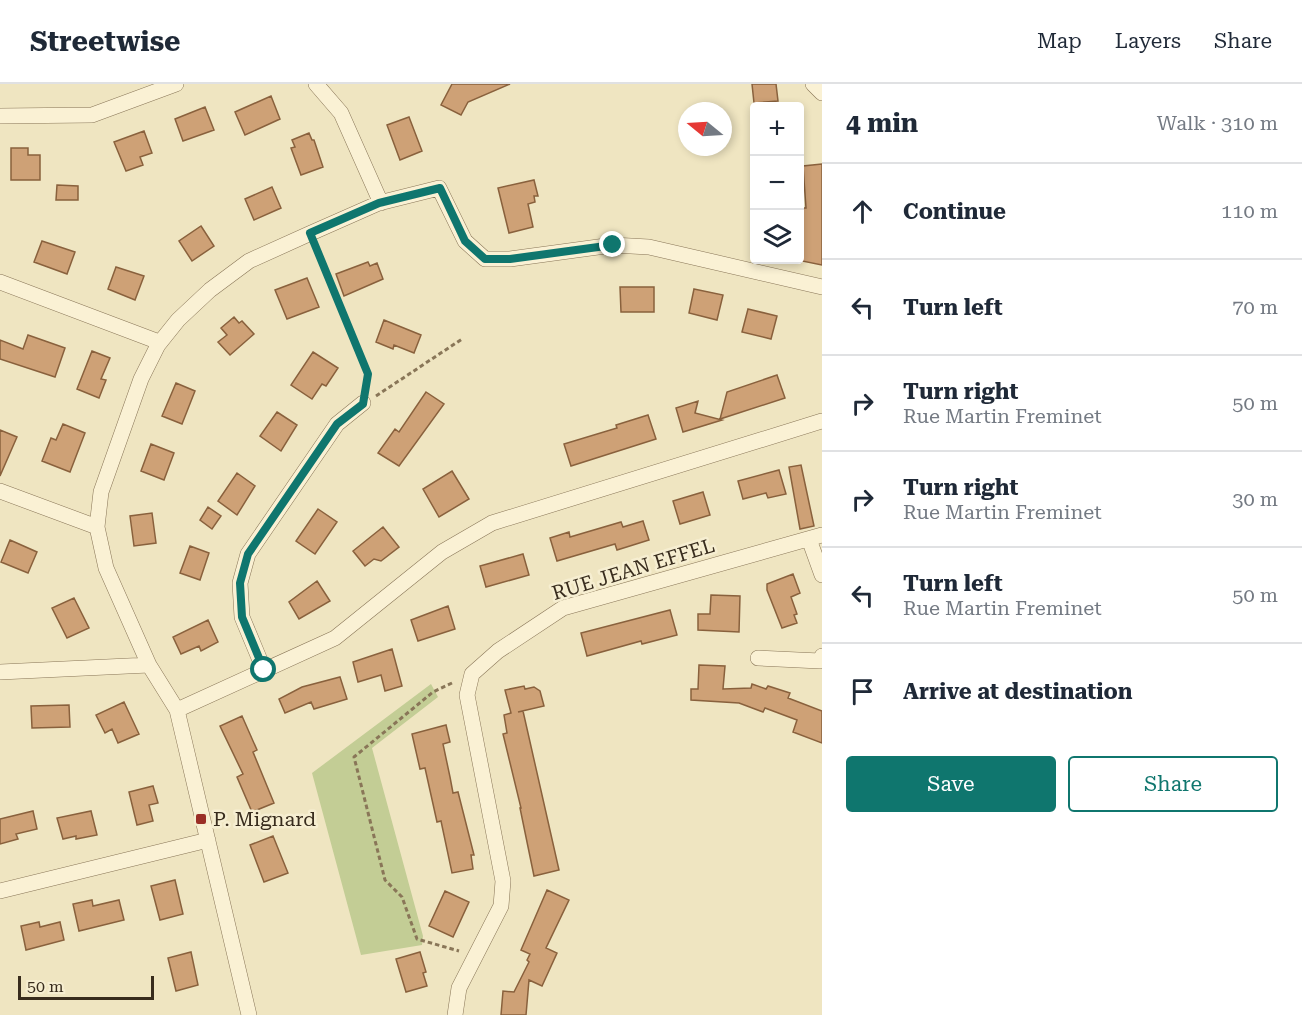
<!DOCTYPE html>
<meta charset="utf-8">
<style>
:root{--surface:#fff;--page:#f2f2f3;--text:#1f2937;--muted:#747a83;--line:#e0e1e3;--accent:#0f766e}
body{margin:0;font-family:"Roboto Serif",serif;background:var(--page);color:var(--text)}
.controls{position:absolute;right:18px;top:18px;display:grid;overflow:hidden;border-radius:6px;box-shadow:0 3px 9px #0003}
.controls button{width:54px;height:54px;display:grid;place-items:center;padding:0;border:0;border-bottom:2px solid var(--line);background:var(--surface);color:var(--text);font:30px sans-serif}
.compass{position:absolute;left:678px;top:18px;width:54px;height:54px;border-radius:50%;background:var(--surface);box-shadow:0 3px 9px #0003;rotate:288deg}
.scale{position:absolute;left:18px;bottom:15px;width:136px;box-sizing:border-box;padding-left:6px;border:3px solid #382c1d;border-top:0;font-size:16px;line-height:21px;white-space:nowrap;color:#382c1d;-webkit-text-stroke:4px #f6eed1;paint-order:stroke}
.stop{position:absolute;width:18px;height:18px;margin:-14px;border:4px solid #0f766e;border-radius:50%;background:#fff}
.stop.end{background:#0f766e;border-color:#fff;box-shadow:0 2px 6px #0008}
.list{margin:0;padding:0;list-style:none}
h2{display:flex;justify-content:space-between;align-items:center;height:78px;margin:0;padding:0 24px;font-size:26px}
h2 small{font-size:20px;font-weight:400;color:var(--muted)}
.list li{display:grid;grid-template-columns:39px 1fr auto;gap:18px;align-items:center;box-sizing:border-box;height:96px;padding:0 24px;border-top:2px solid var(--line)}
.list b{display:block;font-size:22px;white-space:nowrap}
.list p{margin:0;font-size:20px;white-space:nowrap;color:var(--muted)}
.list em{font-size:20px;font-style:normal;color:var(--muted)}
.actions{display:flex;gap:12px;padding:18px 24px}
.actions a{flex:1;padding:14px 0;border:2px solid var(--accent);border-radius:6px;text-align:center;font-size:21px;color:var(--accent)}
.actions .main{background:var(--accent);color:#fff}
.icon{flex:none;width:33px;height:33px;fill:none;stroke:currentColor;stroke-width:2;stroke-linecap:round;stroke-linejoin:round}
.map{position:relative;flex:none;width:822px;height:931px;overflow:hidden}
header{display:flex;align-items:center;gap:36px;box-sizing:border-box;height:84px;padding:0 30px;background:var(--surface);border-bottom:2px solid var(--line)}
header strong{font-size:28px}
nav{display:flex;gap:33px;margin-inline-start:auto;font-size:21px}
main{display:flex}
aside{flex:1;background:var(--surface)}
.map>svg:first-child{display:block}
</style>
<header>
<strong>Streetwise</strong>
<nav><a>Map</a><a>Layers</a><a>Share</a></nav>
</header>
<main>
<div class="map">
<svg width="822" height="931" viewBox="0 0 822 931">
<rect width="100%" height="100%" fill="#efe5c1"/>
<path fill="#c3cd95" d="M 431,600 L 438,613 L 372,664 L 423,852 L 422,861 L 361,871 L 312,689 Z"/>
<path fill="#cea176" stroke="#89613d" stroke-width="1.5" d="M 452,0 L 510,0 L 468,18 L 461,31 L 441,21 Z
M 752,0 L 776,0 L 778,17 L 754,19 Z
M 271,12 L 280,35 L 245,51 L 235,28 Z
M 205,23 L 214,46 L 183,57 L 175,35 Z
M 409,33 L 422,67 L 400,76 L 387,41 Z
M 144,47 L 152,69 L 140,73 L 143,81 L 126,87 L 114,58 Z
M 309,49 L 312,56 L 314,56 L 323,83 L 301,91 L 291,64 L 295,63 L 292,56 Z
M 11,64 L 28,64 L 28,71 L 40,71 L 40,96 L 11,96 Z
M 822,80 L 822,181 L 802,177 L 801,162 L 800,162 L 800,124 L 806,124 L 803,82 Z
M 534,96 L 538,112 L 534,112 L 535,118 L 528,120 L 533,143 L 509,149 L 498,104 Z
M 57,101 L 78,102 L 78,116 L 56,116 Z
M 272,103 L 281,124 L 254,136 L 245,115 Z
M 201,142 L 214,162 L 192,177 L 179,157 Z
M 42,157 L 75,168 L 67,190 L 34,178 Z
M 368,178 L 370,182 L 377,179 L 383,195 L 344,212 L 336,190 Z
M 116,183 L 144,192 L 135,216 L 108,205 Z
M 307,194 L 319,223 L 287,235 L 275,206 Z
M 620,203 L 654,203 L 654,228 L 621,228 Z
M 694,205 L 723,211 L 717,236 L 689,229 Z
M 748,225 L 777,232 L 771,255 L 742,248 Z
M 234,233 L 239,239 L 242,237 L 254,250 L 230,271 L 218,258 L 227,251 L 221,244 Z
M 384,236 L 421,251 L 414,269 L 394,261 L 393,265 L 376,258 Z
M 28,251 L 65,264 L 55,293 L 0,275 L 0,256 L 23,265 Z
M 92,267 L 110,274 L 101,295 L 106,296 L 99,314 L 77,305 Z
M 313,268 L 338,284 L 326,302 L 322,300 L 312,315 L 291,301 Z
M 777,291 L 785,314 L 720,335 L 727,308 Z
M 176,299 L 195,307 L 182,340 L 162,332 Z
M 426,308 L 444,320 L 399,382 L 378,369 L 395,345 L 399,348 Z
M 698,317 L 695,329 L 722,336 L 683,348 L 676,324 Z
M 277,328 L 297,341 L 281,367 L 260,352 Z
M 648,331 L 656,355 L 571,382 L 564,360 L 617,344 L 616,341 Z
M 63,340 L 85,349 L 70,388 L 42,377 L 51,354 L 56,356 Z
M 0,346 L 17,353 L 0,392 Z
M 151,360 L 174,369 L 164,396 L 141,387 Z
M 801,381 L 814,442 L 800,445 L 789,383 Z
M 779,386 L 786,410 L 768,414 L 766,409 L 743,415 L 738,397 Z
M 452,387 L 469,415 L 439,433 L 423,405 Z
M 237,389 L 255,402 L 237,431 L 218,417 Z
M 703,408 L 710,431 L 680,440 L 673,417 Z
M 208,423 L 221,432 L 212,445 L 200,436 Z
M 318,425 L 337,438 L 315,470 L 296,457 Z
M 152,429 L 156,459 L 134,462 L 130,432 Z
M 643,437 L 649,456 L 617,466 L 615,460 L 557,477 L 550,454 L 569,448 L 570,453 L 621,438 L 623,443 Z
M 383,443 L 399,463 L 381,477 L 374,475 L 365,482 L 353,467 Z
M 10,456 L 37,468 L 28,489 L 1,478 Z
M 190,462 L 209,469 L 200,496 L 180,489 Z
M 523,470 L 529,491 L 486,503 L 480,482 Z
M 793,490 L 800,509 L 791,513 L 797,530 L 794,531 L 797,539 L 782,544 L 767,506 L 767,500 Z
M 317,497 L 330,517 L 299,535 L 289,518 Z
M 711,511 L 740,512 L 739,548 L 698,546 L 698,530 L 710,530 Z
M 74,514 L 89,544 L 67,554 L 52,524 Z
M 448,522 L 455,545 L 418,557 L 411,536 Z
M 670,526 L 677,551 L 642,560 L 641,557 L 587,572 L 581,549 Z
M 208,536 L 218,558 L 201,567 L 199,562 L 181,570 L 173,553 Z
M 392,565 L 402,602 L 385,607 L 381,591 L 358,598 L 353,578 Z
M 699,581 L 725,582 L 723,605 L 751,604 L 752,600 L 766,605 L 768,602 L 790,609 L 788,614 L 822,627 L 822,659 L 793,648 L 797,636 L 765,624 L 763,628 L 739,619 L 691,616 L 691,605 L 698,605 Z
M 340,593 L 347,615 L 314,625 L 311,618 L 285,629 L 279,615 L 302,603 Z
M 524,602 L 525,605 L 534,603 L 540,607 L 544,622 L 518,628 L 523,627 L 559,786 L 534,792 L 520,724 L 521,724 L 503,650 L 507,649 L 504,631 L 511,629 L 505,606 Z
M 124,618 L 139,650 L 118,659 L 112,645 L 105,649 L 96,631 Z
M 69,621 L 70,643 L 32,644 L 31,622 Z
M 242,632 L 257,666 L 253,668 L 274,719 L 252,728 L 237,693 L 243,690 L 220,642 Z
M 446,641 L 450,658 L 443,660 L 450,693 L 453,709 L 458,708 L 474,771 L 471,771 L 473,785 L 452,789 L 441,737 L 437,738 L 425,684 L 420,685 L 412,650 Z
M 153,702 L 158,719 L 149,721 L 153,737 L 137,741 L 129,708 Z
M 33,727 L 37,745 L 16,750 L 18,755 L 0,760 L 0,735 Z
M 91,727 L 97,751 L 76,755 L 76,752 L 63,755 L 57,734 Z
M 273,752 L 288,789 L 264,798 L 250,761 Z
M 175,796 L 183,830 L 160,836 L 151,802 Z
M 547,806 L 569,816 L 546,864 L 557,869 L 542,902 L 529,896 L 526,931 L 501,931 L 503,907 L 514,908 L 529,878 L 527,876 L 530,870 L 521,866 Z
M 445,807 L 469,818 L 453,853 L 429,842 Z
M 92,816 L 93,822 L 119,816 L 124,836 L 79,847 L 73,820 Z
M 39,838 L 40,843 L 60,838 L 64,856 L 26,866 L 21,842 Z
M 191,868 L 198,901 L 176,907 L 168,874 Z
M 420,868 L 426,888 L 423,889 L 427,902 L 406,908 L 396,875 Z"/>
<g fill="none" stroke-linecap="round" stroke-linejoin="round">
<defs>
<path id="street" d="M 316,0 L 341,29 L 381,119
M 813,0 L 822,9
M 0,32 L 92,31 L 176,0
M 0,198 L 159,258
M 0,407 L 97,443
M 809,455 L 822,491
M 758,574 L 820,577 L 822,572
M 264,586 L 242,533 L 240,499 L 248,470 L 337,340 L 363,319
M 0,588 L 149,581
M 177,626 L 335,554 L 442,468 L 492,439 L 822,337
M 0,807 L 208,756
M 249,931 L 177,626 L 149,581 L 106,484 L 97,443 L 101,408 L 141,295 L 158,261 L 178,236 L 210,206 L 249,177 L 311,149 L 379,119 L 439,104 L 465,157 L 485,175 L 510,175 L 613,161 L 649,163 L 822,203
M 455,931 L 459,904 L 501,822 L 503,797 L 467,611 L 472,590 L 498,567 L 563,524 L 822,451"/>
</defs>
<use href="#street" stroke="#897658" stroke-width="16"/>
<path stroke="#897658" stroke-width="3" stroke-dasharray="4.5 3" stroke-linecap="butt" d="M 317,165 L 367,290 L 365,304
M 376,312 L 462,255
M 452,599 L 433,608 L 354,673 L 385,796 L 402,813 L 417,855 L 459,867"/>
<use href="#street" stroke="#faf1d4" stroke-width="15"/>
</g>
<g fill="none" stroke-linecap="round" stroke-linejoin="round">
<path stroke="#0f766e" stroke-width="8" d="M 264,586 L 242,533 L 240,499 L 248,470 L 337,340 L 363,320 L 368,290 L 310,149 L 379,119 L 440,104 L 465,157 L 485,175 L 510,175 L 613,161"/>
</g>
<rect fill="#9a2e26" stroke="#f6eed1" stroke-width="2" x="195" y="729" width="12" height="12" rx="3"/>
<g text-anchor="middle" stroke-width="5" stroke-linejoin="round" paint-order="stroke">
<g font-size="20" fill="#382c1d" stroke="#f6eed1">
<text transform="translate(633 485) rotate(-17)" y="7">RUE JEAN EFFEL</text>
</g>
<g font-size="20" fill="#382c1d" stroke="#f6eed1" text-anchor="start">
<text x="213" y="742">P. Mignard</text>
</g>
</g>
</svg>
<div class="controls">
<button>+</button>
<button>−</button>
<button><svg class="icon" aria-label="layers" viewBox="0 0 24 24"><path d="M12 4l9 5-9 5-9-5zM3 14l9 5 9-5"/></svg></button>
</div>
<svg class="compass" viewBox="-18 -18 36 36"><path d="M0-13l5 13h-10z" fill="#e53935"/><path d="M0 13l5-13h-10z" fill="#747a83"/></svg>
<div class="scale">50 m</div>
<div class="stop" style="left:264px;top:586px"></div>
<div class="stop end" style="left:613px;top:161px"></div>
</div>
<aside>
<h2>4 min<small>Walk · 310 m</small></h2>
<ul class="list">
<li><svg class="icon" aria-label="ahead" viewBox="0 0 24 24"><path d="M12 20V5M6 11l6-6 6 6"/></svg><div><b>Continue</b></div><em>110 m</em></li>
<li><svg class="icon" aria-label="left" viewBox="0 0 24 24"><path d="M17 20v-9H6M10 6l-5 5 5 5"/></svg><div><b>Turn left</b></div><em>70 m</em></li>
<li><svg class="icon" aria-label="right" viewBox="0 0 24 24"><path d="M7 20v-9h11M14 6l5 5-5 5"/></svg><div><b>Turn right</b><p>Rue Martin Freminet</p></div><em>50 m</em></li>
<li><svg class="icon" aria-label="right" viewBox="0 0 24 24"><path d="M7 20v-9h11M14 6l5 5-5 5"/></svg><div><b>Turn right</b><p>Rue Martin Freminet</p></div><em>30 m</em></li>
<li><svg class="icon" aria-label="left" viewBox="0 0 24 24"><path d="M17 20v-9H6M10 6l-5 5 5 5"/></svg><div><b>Turn left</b><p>Rue Martin Freminet</p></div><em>50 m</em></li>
<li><svg class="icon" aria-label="arrive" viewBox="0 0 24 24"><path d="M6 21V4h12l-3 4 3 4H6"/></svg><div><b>Arrive at destination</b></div></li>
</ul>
<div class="actions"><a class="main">Save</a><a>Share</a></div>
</aside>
</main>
